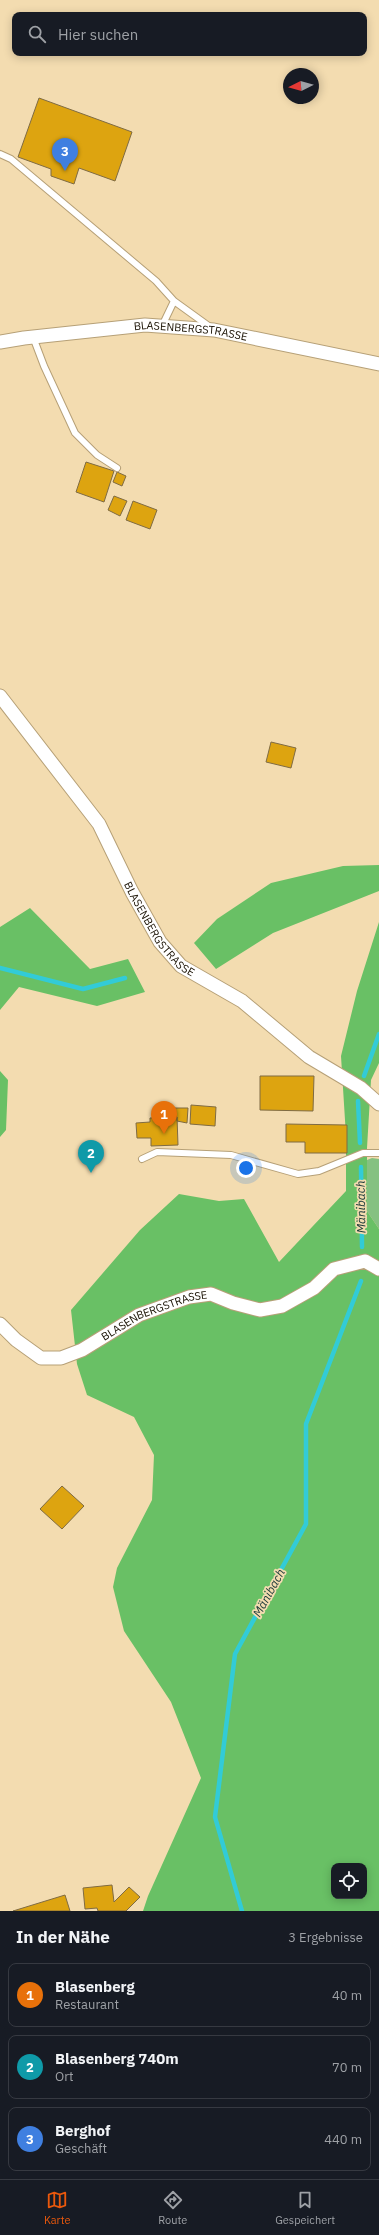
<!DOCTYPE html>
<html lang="de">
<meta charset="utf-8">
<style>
:root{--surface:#171b24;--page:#242831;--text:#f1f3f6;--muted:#9ea1a6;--line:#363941;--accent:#ea580c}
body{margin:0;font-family:"IBM Plex Sans",sans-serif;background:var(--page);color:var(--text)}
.controls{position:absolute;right:12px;bottom:12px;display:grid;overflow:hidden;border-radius:8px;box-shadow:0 2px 10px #0003}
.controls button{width:36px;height:36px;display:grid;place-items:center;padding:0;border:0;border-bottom:1px solid var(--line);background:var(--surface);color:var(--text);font:20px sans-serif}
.compass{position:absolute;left:283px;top:68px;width:36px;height:36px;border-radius:50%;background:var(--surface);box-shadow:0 2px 10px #0003;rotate:265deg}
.you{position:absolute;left:246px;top:1168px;width:14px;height:14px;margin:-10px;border:3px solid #fff;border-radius:50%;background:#1a73e8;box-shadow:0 0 0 6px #1a73e833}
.badge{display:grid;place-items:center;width:26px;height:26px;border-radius:50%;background:var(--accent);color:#fff;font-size:13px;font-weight:700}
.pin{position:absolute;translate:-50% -33px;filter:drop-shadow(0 1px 2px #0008)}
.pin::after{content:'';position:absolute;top:21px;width:14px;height:12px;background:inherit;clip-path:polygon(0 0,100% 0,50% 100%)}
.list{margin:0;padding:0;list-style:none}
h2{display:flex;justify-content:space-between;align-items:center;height:52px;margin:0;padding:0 16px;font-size:17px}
h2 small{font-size:13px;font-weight:400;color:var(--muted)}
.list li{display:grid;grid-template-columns:26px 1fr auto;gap:12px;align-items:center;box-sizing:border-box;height:64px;margin:0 8px 8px;padding:0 8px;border:1px solid var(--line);border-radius:8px}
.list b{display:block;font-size:15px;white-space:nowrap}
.list p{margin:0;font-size:13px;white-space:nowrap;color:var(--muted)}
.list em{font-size:13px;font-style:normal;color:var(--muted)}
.icon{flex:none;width:22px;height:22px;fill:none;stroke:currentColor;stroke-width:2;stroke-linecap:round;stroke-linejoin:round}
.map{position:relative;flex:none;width:379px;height:1911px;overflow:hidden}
.search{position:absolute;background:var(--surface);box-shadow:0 2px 10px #0003;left:12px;right:12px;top:12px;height:44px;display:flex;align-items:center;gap:10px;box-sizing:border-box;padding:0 14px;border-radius:8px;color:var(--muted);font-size:15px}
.sheet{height:268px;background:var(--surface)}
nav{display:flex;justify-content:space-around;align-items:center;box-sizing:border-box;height:56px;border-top:1px solid var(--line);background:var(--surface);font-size:11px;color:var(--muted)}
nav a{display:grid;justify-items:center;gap:2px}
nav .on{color:var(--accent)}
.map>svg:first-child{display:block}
</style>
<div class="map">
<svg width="379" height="1911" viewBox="0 0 379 1911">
<rect width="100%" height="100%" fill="#f3dcb0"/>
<path fill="#85c181" d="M 372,1158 L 379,1159 L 379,1229 L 367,1211 L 367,1160 Z"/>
<path fill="#69c065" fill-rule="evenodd" d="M 379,865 L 379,891 L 273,933 L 216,969 L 194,943 L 217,919 L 271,883 L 343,866 Z
M 30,908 L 90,969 L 128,959 L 145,992 L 97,1006 L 19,987 L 0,1010 L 0,927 Z
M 379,922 L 379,1063 L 371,1080 L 367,1148 L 367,1211 L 379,1229 L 379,1911 L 143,1911 L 148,1896 L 201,1778 L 171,1702 L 124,1631 L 113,1587 L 117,1568 L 152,1500 L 154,1455 L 134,1417 L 87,1395 L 77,1364 L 71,1310 L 140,1230 L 179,1194 L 219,1201 L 244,1199 L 279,1262 L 346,1191 L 346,1136 L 341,1056 L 357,991 ZM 334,1866 L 364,1866 L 364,1896 L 334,1896 Z
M 0,1071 L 8,1080 L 6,1130 L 0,1137 Z"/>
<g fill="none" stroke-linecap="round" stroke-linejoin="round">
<path stroke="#32cbd7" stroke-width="4.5" d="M 0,968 L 83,989 L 125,978
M 364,1076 L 379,1034
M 358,1101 L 360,1143
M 361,1167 L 362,1247
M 242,1911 L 215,1817 L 235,1654 L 306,1524 L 306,1424 L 361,1281"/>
</g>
<path fill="#dda410" stroke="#7f6b43" d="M 39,98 L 132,132 L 115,181 L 79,168 L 74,184 L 51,176 L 51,169 L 18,157 Z
M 86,462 L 114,471 L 104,502 L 76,492 Z
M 117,472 L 126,476 L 122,486 L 113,482 Z
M 114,496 L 127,501 L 120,516 L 108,510 Z
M 133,501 L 157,510 L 150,529 L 126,520 Z
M 271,742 L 296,748 L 291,768 L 266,762 Z
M 260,1076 L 314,1076 L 313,1111 L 260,1110 Z
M 191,1105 L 216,1107 L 215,1126 L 190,1124 Z
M 170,1108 L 188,1108 L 187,1123 L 177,1121 L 177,1117 L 171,1117 Z
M 177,1117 L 178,1145 L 151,1146 L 151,1138 L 137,1138 L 136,1123 L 150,1122 L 150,1118 Z
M 286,1124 L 347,1125 L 347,1153 L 305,1153 L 305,1142 L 286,1142 Z
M 62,1486 L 84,1506 L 62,1529 L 40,1509 Z
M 112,1885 L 114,1902 L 129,1887 L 140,1897 L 126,1911 L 98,1911 L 97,1908 L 85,1909 L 83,1888 Z
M 65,1895 L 70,1911 L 13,1911 Z"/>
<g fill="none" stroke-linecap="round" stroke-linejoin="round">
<defs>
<path id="lane" d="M 0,154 L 11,159 L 156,281 L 174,301 L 162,326
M 174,301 L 210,327
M 33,337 L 44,366 L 75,433 L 97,455 L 117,468
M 142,1159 L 157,1152 L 231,1155 L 298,1174 L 319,1171 L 363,1153 L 379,1153"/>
<g id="street">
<path id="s1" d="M 0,342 L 24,338 L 145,325 L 214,330 L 379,364"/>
<path id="s2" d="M 0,696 L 99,824 L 132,892 L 160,942 L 181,966 L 242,1001 L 309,1057 L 361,1088 L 379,1104"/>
<path id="s3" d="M 0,1324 L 16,1340 L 41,1358 L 61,1358 L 82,1350 L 139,1315 L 189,1297 L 211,1294 L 233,1303 L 260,1310 L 282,1306 L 314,1288 L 334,1269 L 365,1261 L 379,1269"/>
</g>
</defs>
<use href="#lane" stroke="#b6a077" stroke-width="8"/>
<use href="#street" stroke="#b6a077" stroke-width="15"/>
<use href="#lane" stroke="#fff" stroke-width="6"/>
<use href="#street" stroke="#fff" stroke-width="13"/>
</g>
<g text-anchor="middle" stroke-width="3.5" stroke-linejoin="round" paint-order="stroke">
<g font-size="11" fill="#181002" stroke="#f3dcb0">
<text dy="4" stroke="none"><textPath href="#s1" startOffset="192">BLASENBERGSTRASSE</textPath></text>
<text dy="4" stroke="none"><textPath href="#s2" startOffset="284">BLASENBERGSTRASSE</textPath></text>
<text dy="4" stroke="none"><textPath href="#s3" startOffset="177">BLASENBERGSTRASSE</textPath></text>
</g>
<g font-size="12" font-style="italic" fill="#163537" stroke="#f3dcb0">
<text transform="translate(361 1207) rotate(-91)" y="4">Mänibach</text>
<text transform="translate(269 1593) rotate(-61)" y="4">Mänibach</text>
</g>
</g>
</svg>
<div class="controls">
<button><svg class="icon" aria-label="locate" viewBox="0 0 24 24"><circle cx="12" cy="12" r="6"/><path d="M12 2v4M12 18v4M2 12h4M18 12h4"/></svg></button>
</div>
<svg class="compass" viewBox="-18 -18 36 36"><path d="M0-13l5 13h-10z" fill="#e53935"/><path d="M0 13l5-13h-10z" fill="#9ea1a6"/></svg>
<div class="you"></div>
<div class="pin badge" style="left:164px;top:1134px;background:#e8710a">1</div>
<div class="pin badge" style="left:91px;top:1173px;background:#0f9aa8">2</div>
<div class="pin badge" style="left:65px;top:171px;background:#3f7fe0">3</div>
<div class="search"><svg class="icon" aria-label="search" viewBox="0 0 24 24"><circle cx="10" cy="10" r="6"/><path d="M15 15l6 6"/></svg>Hier suchen</div>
</div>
<section class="sheet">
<h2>In der Nähe<small>3 Ergebnisse</small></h2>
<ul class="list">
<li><span class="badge" style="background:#e8710a">1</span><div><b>Blasenberg</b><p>Restaurant</p></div><em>40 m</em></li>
<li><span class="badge" style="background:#0f9aa8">2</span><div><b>Blasenberg 740m</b><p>Ort</p></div><em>70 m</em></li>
<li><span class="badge" style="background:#3f7fe0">3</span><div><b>Berghof</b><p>Geschäft</p></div><em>440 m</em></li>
</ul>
</section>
<nav>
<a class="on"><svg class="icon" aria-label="map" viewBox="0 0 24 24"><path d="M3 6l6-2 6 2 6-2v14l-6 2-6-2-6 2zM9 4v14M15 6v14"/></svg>Karte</a>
<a><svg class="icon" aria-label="directions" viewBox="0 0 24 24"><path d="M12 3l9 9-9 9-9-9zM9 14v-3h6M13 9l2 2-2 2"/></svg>Route</a>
<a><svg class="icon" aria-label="saved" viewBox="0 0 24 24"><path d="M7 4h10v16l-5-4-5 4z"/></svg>Gespeichert</a>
</nav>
